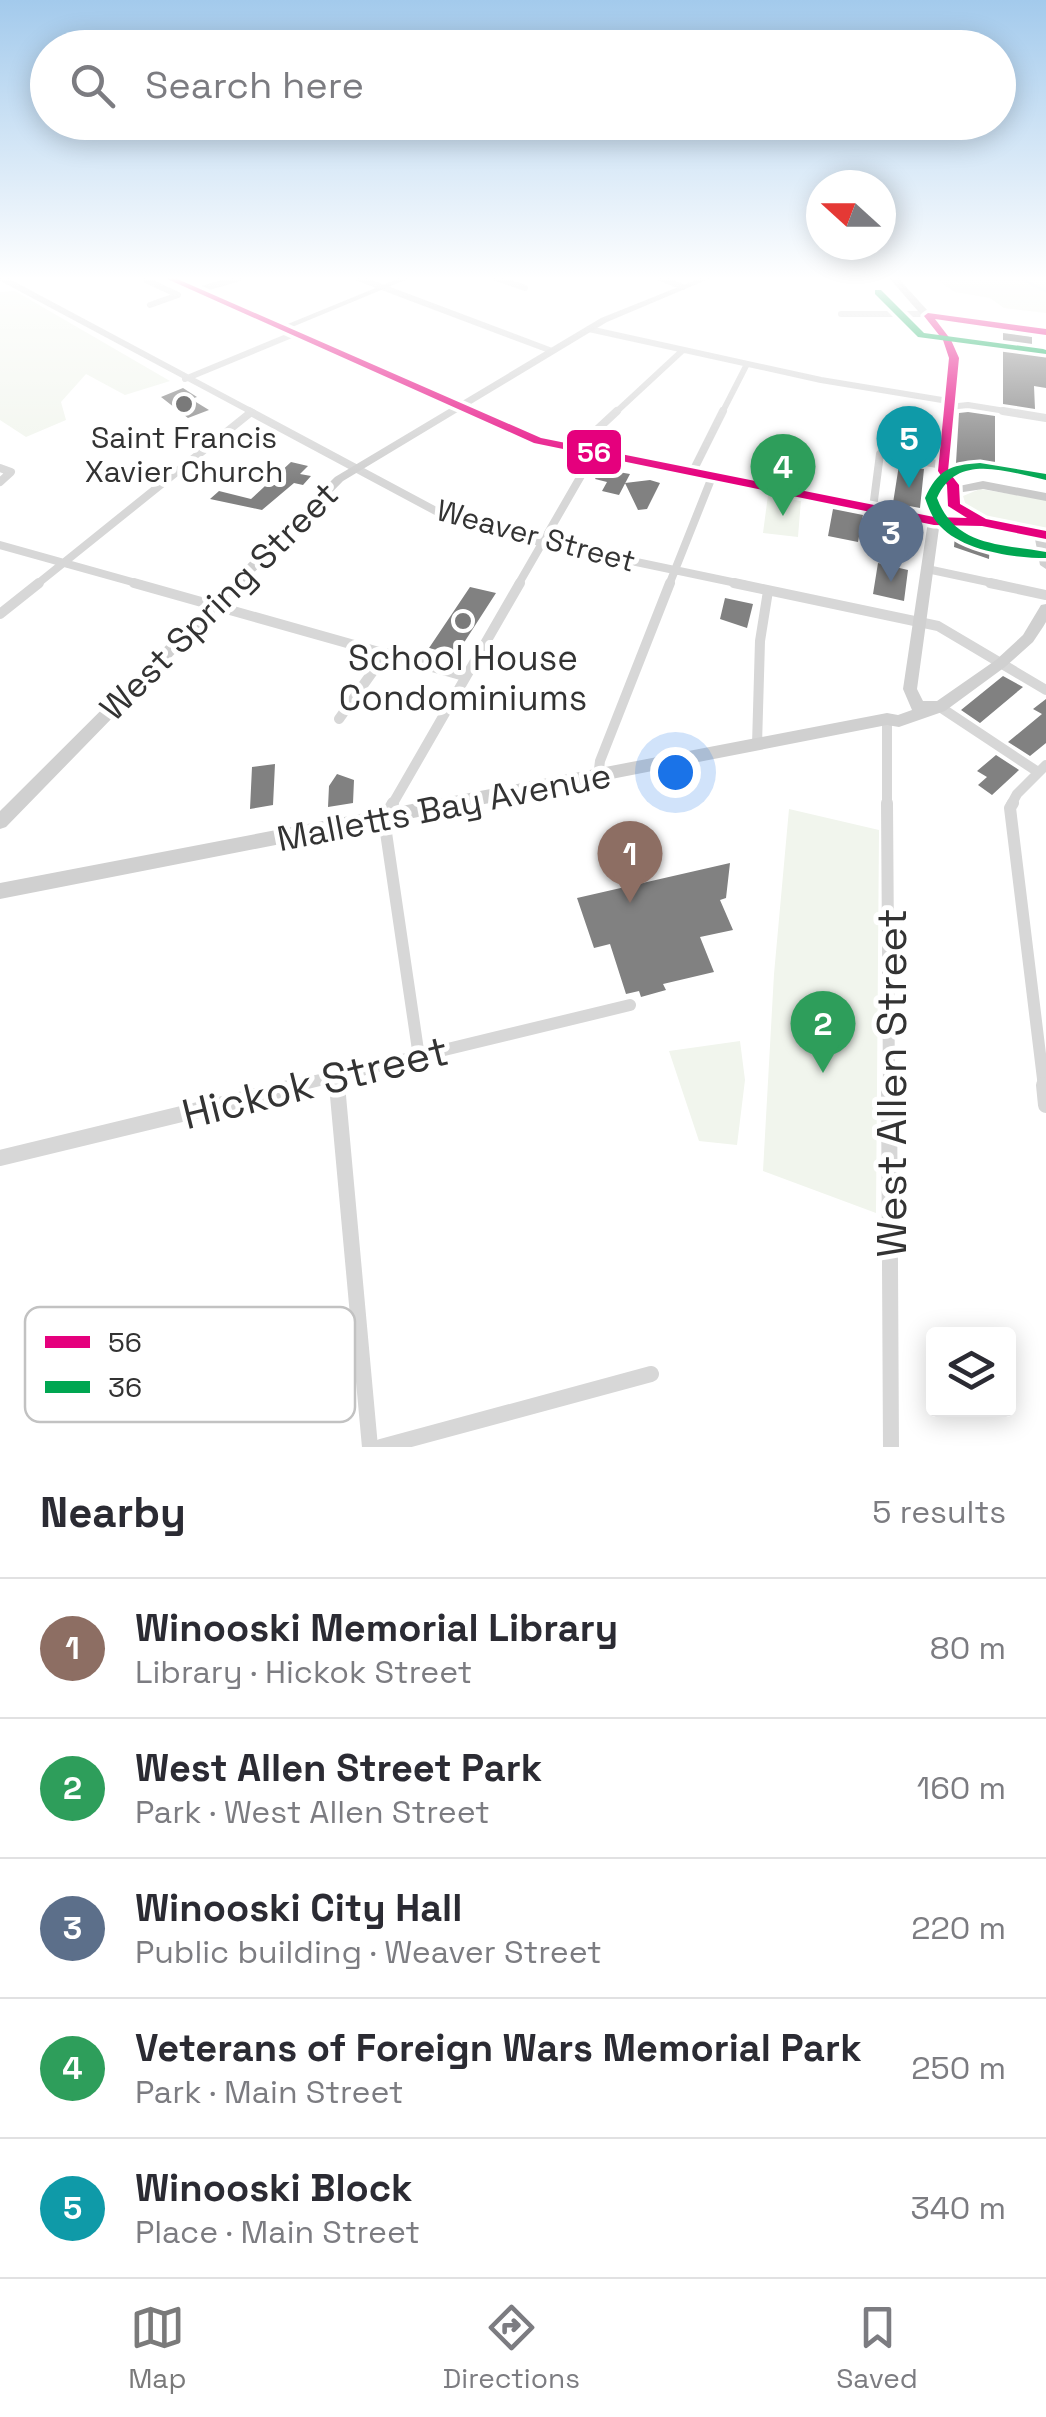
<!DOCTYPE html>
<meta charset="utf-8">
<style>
:root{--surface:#fff;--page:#f2f2f3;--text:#2b2b33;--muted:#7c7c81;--line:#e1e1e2;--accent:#7a7a7a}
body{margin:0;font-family:"Space Grotesk",sans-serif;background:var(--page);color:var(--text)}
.controls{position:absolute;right:30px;bottom:30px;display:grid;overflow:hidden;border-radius:10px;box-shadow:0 5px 25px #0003}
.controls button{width:90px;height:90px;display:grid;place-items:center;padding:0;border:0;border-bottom:2px solid var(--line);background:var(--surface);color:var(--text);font:50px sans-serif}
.compass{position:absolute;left:806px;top:170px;width:90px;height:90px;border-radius:50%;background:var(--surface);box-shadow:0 5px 25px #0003;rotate:291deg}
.you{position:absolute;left:675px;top:772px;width:35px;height:35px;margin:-25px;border:8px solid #fff;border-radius:50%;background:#1a73e8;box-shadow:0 0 0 15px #1a73e833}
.badge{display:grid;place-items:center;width:65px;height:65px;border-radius:50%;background:var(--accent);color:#fff;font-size:32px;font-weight:700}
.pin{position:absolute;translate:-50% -82px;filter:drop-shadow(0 2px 5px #0008)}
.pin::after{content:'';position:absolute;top:52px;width:35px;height:30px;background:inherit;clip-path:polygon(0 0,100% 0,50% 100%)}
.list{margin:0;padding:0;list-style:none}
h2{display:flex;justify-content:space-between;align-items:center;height:130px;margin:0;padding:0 40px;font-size:42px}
h2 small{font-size:32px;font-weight:400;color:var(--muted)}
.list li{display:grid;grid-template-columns:65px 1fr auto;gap:30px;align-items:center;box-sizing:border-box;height:140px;padding:0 40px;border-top:2px solid var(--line)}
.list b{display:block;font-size:38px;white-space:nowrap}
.list p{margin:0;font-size:32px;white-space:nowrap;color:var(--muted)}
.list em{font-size:32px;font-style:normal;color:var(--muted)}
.icon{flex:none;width:55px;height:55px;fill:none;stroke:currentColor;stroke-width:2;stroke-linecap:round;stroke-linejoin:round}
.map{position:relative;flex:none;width:1046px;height:1447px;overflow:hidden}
.search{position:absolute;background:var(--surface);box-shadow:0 5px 25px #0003;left:30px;right:30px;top:30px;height:110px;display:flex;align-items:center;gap:25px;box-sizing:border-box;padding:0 35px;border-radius:55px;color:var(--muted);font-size:38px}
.sheet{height:830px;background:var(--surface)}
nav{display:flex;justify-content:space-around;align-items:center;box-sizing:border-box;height:140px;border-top:2px solid var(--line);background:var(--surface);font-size:28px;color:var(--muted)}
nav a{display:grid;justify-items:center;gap:5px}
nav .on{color:var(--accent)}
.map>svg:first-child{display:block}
</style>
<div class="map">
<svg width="1046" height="1447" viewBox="0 0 1046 1447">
<rect width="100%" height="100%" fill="#fff"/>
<path fill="#f1f5ed" d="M 933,278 L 1046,278 L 1046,313 L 1004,308 L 990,298 L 955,292 Z
M 15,291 L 170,381 L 125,395 L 86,374 L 61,402 L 66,420 L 26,437 L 0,420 L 0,292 Z
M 980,489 L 1046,500 L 1046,531 L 987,518 L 967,509 L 963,496 Z
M 768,495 L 801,500 L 798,537 L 763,533 Z
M 789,809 L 879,830 L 876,1213 L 763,1171 L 774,974 Z
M 740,1041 L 745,1080 L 737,1145 L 699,1141 L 669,1051 Z"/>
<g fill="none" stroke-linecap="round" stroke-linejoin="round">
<path stroke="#ddebf3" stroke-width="2.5" d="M 1021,278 L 1046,292"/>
</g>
<path fill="#818181" d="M 1003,333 L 1032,337 L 1032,354 L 1046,356 L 1046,388 L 1034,386 L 1035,409 L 1003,404 Z
M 183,388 L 197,397 L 191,399 L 209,410 L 188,418 L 161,397 Z
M 968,412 L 995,416 L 995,470 L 956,463 L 959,413 Z
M 291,462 L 308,466 L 300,474 L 311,476 L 303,485 L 294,483 L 262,510 L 210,499 L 219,491 L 251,499 Z
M 899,465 L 924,469 L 920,508 L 893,503 Z
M 601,469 L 630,474 L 619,495 L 602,491 L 607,482 L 595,479 Z
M 650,480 L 660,483 L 647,509 L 638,510 L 625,483 Z
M 833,509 L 863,515 L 858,542 L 828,536 Z
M 955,534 L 990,541 L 989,559 L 954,547 Z
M 878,563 L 908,570 L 904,601 L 873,594 Z
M 470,587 L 496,593 L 456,655 L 429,648 Z
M 725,598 L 753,604 L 747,628 L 720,619 Z
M 1003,676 L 1023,687 L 980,723 L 961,710 Z
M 1046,699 L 1046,743 L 1030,756 L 1008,742 L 1042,714 L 1033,709 Z
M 996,755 L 1019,770 L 992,795 L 978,785 L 987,777 L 977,771 Z
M 275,764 L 273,805 L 250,809 L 252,767 Z
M 337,774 L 354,780 L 353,803 L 328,807 L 329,786 Z
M 730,863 L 726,898 L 720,900 L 733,930 L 700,937 L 714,972 L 663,984 L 666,990 L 641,997 L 639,991 L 626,994 L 610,944 L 594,948 L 577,898 Z"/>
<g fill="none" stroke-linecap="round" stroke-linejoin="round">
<path stroke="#d7d7d7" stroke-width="6" d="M 1,278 L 254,413
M 358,278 L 552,351
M 496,278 L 525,288
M 660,278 L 683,287
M 146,280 L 178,295 L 150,305
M 198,290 L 240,278
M 841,314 L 926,314
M 928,316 L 1046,332
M 589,329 L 821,380 L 948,401
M 185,379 L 294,334
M 948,407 L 968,405 L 1018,413
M 615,413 L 683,350
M 722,413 L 747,364"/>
<path stroke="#d7d7d7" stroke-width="8" d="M 249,411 L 447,517 L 536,541 L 746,585
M 1003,411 L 1046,418
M 574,451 L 617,411
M 0,468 L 11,472 L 0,482
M 692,473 L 723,411
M 873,508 L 880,454 L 943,465
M 0,545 L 143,585
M 927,569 L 1002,585
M 36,585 L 250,413
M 518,585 L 593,455
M 669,585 L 712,477"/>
<path stroke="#d7d7d7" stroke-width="10" d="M 134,583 L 464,676
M 734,583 L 938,626 L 1046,690
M 990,583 L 1046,595
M 0,614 L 39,583
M 940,707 L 1038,772
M 339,719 L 386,653
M 887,719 L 887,805
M 757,745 L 760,641 L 768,591
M 598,777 L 600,761 L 670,583
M 392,805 L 520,583
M 1011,805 L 1017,794 L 1046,765"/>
<path stroke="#d7d7d7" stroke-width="12" d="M 393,803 L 384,819 L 419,1057
M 887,803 L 889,1087
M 1013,803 L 1010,808 L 1044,1087
M 336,1077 L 337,1087
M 291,1087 L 630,1005"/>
<path stroke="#d7d7d7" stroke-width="16" d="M 337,1085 L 370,1447
M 889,1085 L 891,1447
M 1044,1085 L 1046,1105
M 0,1158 L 301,1085
M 381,1447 L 651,1374"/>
<path fill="#d0d0d0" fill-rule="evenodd" d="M 400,278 L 410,278 L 285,330 L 278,328 Z
M 701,278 L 711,278 L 607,322 L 343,481 L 6,827 L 0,829 L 0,811 L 335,477 L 601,318 Z
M 934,517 L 940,521 L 917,689 L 923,701 L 937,701 L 996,660 L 1023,635 L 1041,605 L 1046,604 L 1046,622 L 1043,627 L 1033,642 L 1005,667 L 945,711 L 899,727 L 887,725 L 0,899 L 0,883 L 887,713 L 898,715 L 912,710 L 903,689 L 928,521 Z
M 1040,530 L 1046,534 L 1046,569 L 1040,565 L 1034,534 Z"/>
<path fill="#cacaca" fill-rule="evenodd" d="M 164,278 L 176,278 L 541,438 L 934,517 L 982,518 L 1046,531 L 1046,539 L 982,526 L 934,525 L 534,444 Z
M 889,278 L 898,278 L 947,332 L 958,352 L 949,471 L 959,486 L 983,481 L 1046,493 L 1046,501 L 983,489 L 950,494 L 937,471 L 948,352 L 939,335 Z"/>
<defs>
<path id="bus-1" d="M 165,278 L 175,278 L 541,438 L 934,517 L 967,518 L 948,506 L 947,485 L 938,471 L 949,358 L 943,340 L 924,316 L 928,313 L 1046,329 L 1046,335 L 935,319 L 951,340 L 959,358 L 948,471 L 959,485 L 960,504 L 986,519 L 1046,531 L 1046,539 L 982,526 L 934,525 L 534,443 Z"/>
<path id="bus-2" d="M 875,290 L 881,290 L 924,333 L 1043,349 L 1046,350 L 1046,354 L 918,337 L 875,294 Z
M 980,463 L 1046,474 L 1046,480 C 1007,472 957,452 937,498 C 955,547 1002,544 1046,552 L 1046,558 C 1014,558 963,551 940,526 C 932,518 929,509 925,498 C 938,470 949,465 980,463 Z"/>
</defs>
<use href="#bus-1" stroke="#fff" stroke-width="7"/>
<use href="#bus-2" stroke="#fff" stroke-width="7"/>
<use href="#bus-1" fill="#e5007d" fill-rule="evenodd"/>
<use href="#bus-2" fill="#00a651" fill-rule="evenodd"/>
</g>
<linearGradient id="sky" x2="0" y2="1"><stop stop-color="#a3caec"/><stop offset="0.58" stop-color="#fff"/><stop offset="1" stop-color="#fff" stop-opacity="0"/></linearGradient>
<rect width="1046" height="480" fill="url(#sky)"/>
<g fill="#7a7a7a" stroke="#fff" stroke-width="4">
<circle cx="184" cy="404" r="10"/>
<circle cx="463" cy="621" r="10"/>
</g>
<g text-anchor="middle" stroke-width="10" stroke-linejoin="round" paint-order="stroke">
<g font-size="30" fill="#333" stroke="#fff">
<text x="184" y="448">Saint Francis<tspan x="184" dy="34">Xavier Church</tspan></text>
</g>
<g font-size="30" fill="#333" stroke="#fff">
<text transform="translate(536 536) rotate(15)" y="10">Weaver Street</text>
</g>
<g font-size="35" fill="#333" stroke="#fff">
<text transform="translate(219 601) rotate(-45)" y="12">West Spring Street</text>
<text transform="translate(444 807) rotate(-11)" y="12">Malletts Bay Avenue</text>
</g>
<g font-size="35" fill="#333" stroke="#fff">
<text x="463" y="670">School House<tspan x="463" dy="40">Condominiums</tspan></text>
</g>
<g font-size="42" fill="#333" stroke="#fff">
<text transform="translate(315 1082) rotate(-14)" y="15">Hickok Street</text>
<text transform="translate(891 1083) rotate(-90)" y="15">West Allen Street</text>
</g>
</g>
<rect x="25" y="1307" width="330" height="115" rx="15" fill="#fff" stroke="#c2c2c2" stroke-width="2.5"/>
<rect x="45" y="1336" width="45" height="12" fill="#e5007d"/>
<rect x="45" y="1381" width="45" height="12" fill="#00a651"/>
<g font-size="28" fill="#333">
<text x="108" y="1352">56</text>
<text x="108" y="1397">36</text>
</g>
<rect stroke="#fff" stroke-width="4" x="565" y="428" width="58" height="48" rx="10" fill="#e5007d"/>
<g font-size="28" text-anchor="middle" font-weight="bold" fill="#fff">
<text x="594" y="462">56</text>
</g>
</svg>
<div class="controls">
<button><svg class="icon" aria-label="layers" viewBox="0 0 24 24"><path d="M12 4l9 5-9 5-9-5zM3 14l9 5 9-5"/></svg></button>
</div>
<svg class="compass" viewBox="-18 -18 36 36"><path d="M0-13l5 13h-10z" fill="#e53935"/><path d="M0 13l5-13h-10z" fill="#7c7c81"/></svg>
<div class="you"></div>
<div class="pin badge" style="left:630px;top:903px;background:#8d6e63">1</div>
<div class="pin badge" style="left:823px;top:1073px;background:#2e9e5b">2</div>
<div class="pin badge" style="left:891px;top:582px;background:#5c6f8a">3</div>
<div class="pin badge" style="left:783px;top:516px;background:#2e9e5b">4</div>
<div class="pin badge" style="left:909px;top:488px;background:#0f9aa8">5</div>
<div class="search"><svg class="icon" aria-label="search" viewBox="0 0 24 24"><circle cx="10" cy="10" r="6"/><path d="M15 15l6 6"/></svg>Search here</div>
</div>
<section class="sheet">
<h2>Nearby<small>5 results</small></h2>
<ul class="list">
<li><span class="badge" style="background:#8d6e63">1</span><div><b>Winooski Memorial Library</b><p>Library · Hickok Street</p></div><em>80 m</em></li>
<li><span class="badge" style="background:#2e9e5b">2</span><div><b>West Allen Street Park</b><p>Park · West Allen Street</p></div><em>160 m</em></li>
<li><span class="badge" style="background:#5c6f8a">3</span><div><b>Winooski City Hall</b><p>Public building · Weaver Street</p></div><em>220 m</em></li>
<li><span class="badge" style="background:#2e9e5b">4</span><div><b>Veterans of Foreign Wars Memorial Park</b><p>Park · Main Street</p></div><em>250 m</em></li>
<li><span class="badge" style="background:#0f9aa8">5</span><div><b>Winooski Block</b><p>Place · Main Street</p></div><em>340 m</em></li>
</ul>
</section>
<nav>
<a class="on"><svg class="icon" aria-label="map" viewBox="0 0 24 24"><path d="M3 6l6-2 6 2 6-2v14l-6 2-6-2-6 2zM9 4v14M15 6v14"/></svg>Map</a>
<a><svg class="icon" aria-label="directions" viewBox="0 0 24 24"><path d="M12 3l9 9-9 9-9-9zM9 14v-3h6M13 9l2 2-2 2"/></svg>Directions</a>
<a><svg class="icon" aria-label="saved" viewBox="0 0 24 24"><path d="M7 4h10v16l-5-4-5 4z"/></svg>Saved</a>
</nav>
